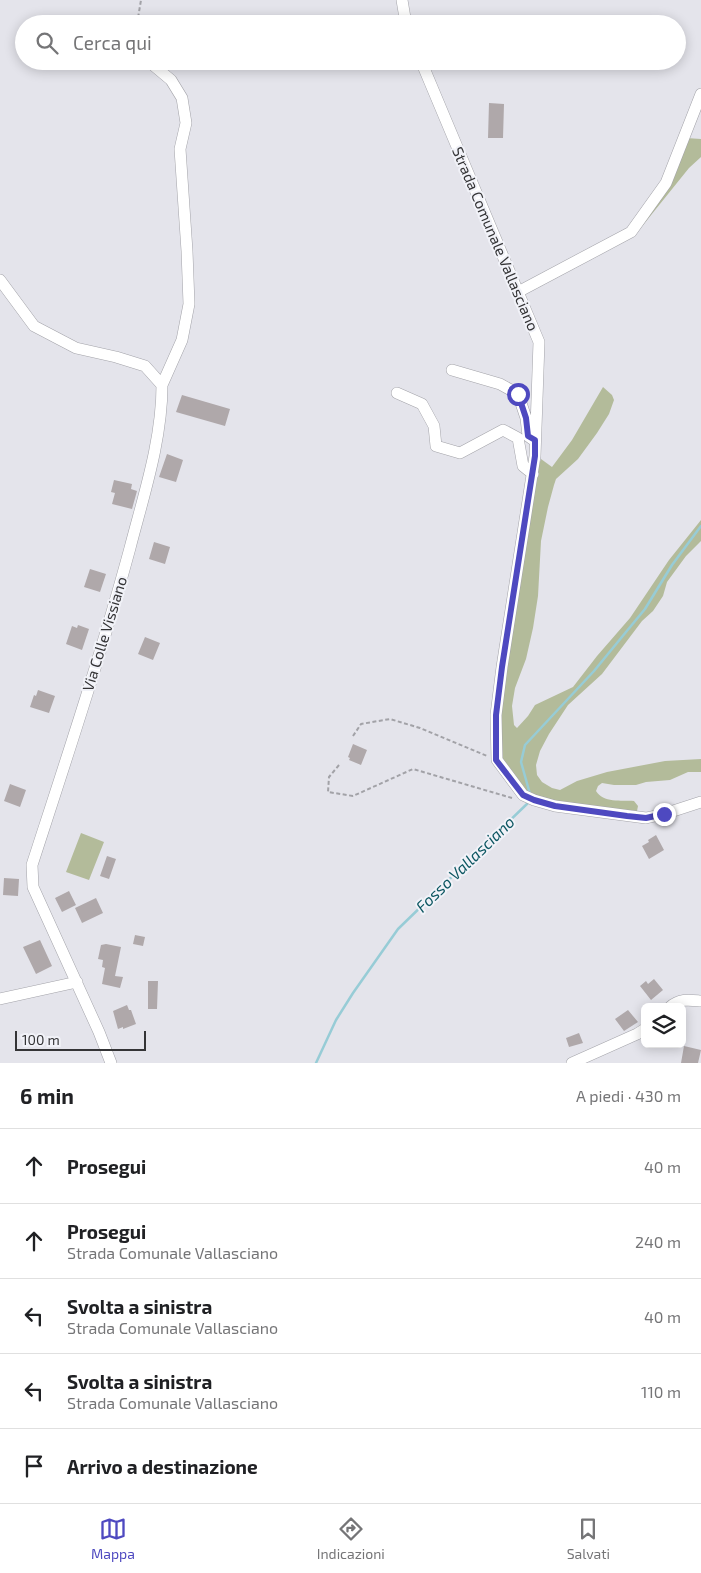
<!DOCTYPE html>
<html lang="it">
<meta charset="utf-8">
<style>
:root{--surface:#fff;--page:#f6f6f6;--text:#202124;--muted:#757577;--line:#e0e0e0;--accent:#4e49c0}
body{margin:0;font-family:"Exo 2",sans-serif;background:var(--page);color:var(--text)}
.controls{position:absolute;right:15px;bottom:15px;display:grid;overflow:hidden;border-radius:8px;box-shadow:0 2px 12px #0003}
.controls button{width:45px;height:45px;display:grid;place-items:center;padding:0;border:0;border-bottom:1px solid var(--line);background:var(--surface);color:var(--text);font:25px sans-serif}
.scale{position:absolute;left:15px;bottom:12px;width:131px;box-sizing:border-box;padding-left:5px;border:2px solid #343436;border-top:0;font-size:14px;line-height:18px;white-space:nowrap;color:#343436;-webkit-text-stroke:4px #f1f2f8;paint-order:stroke}
.stop{position:absolute;width:15px;height:15px;margin:-11px;border:4px solid #4e49c0;border-radius:50%;background:#fff}
.stop.end{background:#4e49c0;border-color:#fff;box-shadow:0 1px 5px #0008}
.list{margin:0;padding:0;list-style:none}
h2{display:flex;justify-content:space-between;align-items:center;height:65px;margin:0;padding:0 20px;font-size:21px}
h2 small{font-size:16px;font-weight:400;color:var(--muted)}
.list li{display:grid;grid-template-columns:32px 1fr auto;gap:15px;align-items:center;box-sizing:border-box;height:75px;padding:0 20px;border-top:1px solid var(--line)}
.list b{display:block;font-size:19px;white-space:nowrap}
.list p{margin:0;font-size:16px;white-space:nowrap;color:var(--muted)}
.list em{font-size:16px;font-style:normal;color:var(--muted)}
.icon{flex:none;width:28px;height:28px;fill:none;stroke:currentColor;stroke-width:2;stroke-linecap:round;stroke-linejoin:round}
.map{position:relative;flex:none;width:701px;height:1063px;overflow:hidden}
.search{position:absolute;background:var(--surface);box-shadow:0 2px 12px #0003;left:15px;right:15px;top:15px;height:55px;display:flex;align-items:center;gap:12px;box-sizing:border-box;padding:0 18px;border-radius:28px;color:var(--muted);font-size:19px}
.sheet{height:440px;background:var(--surface)}
nav{display:flex;justify-content:space-around;align-items:center;box-sizing:border-box;height:70px;border-top:1px solid var(--line);background:var(--surface);font-size:14px;color:var(--muted)}
nav a{display:grid;justify-items:center;gap:2px}
nav .on{color:var(--accent)}
.map>svg:first-child{display:block}
</style>
<div class="map">
<svg width="701" height="1063" viewBox="0 0 701 1063">
<rect width="100%" height="100%" fill="#e4e4eb"/>
<path fill="#b3bb9a" d="M 686,138 L 701,139 L 701,157 L 689,168 L 635,235 Z
M 603,387 L 612,395 L 614,400 L 609,414 L 597,433 L 578,459 L 556,479 L 554,485 L 548,507 L 541,541 L 538,596 L 533,628 L 526,659 L 515,688 L 512,706 L 514,725 L 517,728 L 528,716 L 535,705 L 573,687 L 597,656 L 630,618 L 669,560 L 701,520 L 701,541 L 686,556 L 667,582 L 663,596 L 653,611 L 642,621 L 602,674 L 568,705 L 549,734 L 540,751 L 536,765 L 537,775 L 542,782 L 552,788 L 560,790 L 577,781 L 607,772 L 665,761 L 701,759 L 701,772 L 688,772 L 670,780 L 646,782 L 636,785 L 614,785 L 602,783 L 598,786 L 596,791 C 603,803 621,800 634,801 L 638,806 L 637,811 L 556,803 L 522,790 L 500,761 L 500,719 L 535,476 L 541,459 L 552,467 L 572,440 Z
M 81,833 L 104,842 L 89,880 L 66,872 Z"/>
<g fill="none" stroke-linecap="round" stroke-linejoin="round">
<path stroke="#97ccd6" stroke-width="2.5" d="M 530,794 L 521,762 L 525,745 L 594,671 L 626,632 L 645,609 L 672,565 L 701,526
M 316,1063 L 336,1020 L 353,993 L 398,929 L 529,802"/>
</g>
<path fill="#afa8aa" d="M 489,103 L 504,104 L 503,138 L 488,138 Z
M 182,395 L 230,409 L 225,426 L 176,412 Z
M 167,454 L 183,460 L 176,482 L 159,477 Z
M 114,480 L 132,484 L 131,489 L 137,491 L 132,509 L 112,504 L 115,493 L 111,492 Z
M 154,542 L 170,547 L 165,564 L 149,559 Z
M 90,569 L 106,574 L 100,592 L 84,587 Z
M 78,625 L 89,629 L 82,650 L 66,644 L 72,626 L 77,628 Z
M 145,637 L 160,643 L 153,660 L 138,654 Z
M 38,690 L 55,696 L 49,713 L 30,707 L 34,695 L 36,696 Z
M 353,744 L 367,750 L 361,765 L 349,760 L 350,758 L 348,757 Z
M 10,784 L 26,790 L 20,807 L 4,801 Z
M 656,835 L 664,850 L 649,859 L 642,846 L 649,842 L 648,840 Z
M 107,856 L 116,859 L 109,879 L 100,876 Z
M 4,878 L 19,879 L 18,896 L 3,895 Z
M 69,891 L 76,905 L 62,912 L 55,898 Z
M 96,898 L 103,913 L 82,923 L 75,908 Z
M 135,935 L 145,937 L 143,946 L 133,944 Z
M 40,940 L 52,966 L 36,974 L 23,947 Z
M 106,944 L 121,947 L 115,976 L 123,977 L 120,988 L 102,984 L 105,968 L 102,967 L 103,960 L 98,959 L 101,945 Z
M 654,979 L 663,990 L 651,1000 L 640,986 L 646,981 L 648,984 Z
M 148,981 L 158,981 L 157,1009 L 148,1009 Z
M 127,1005 L 129,1010 L 131,1010 L 136,1024 L 123,1029 L 123,1027 L 118,1029 L 113,1011 Z
M 628,1010 L 638,1022 L 624,1031 L 615,1019 Z
M 579,1033 L 583,1043 L 569,1047 L 566,1038 Z
M 684,1046 L 701,1050 L 698,1063 L 681,1063 Z"/>
<g fill="none" stroke-linecap="round" stroke-linejoin="round">
<defs>
<path id="minor" d="M 402,0 L 406,24
M 421,61 L 539,342 L 535,456 L 502,667 L 496,715 L 497,760 L 523,795 L 534,800 L 555,806 L 646,818 L 664,814 L 701,802
M 153,65 L 171,80 L 182,98 L 186,123 L 180,149 L 187,251 L 189,304 L 182,340 L 162,385
M 0,280 L 34,326 L 76,348 L 116,357 L 145,366 L 162,385 C 162,440 144,494 130,548 C 101,655 66,760 32,865 L 33,887 L 99,1032 L 111,1063
M 518,292 L 631,232 L 666,183 L 701,94
M 452,370 L 500,384 L 518,394 L 526,418 L 528,436 L 535,441
M 397,393 L 422,404 L 434,426 L 436,446 L 460,453 L 503,430 L 518,438 L 523,466 L 533,474
M 0,999 L 77,982
M 670,1007 C 680,998 690,1000 701,1001
M 572,1063 L 637,1034 L 645,1029"/>
</defs>
<use href="#minor" stroke="#a3a3a9" stroke-width="12"/>
<path stroke="#a2a2a7" stroke-width="2" stroke-dasharray="4 2.5" stroke-linecap="butt" d="M 137,24 L 141,0
M 353,736 L 361,724 L 390,719 L 420,728 L 487,756
M 339,765 L 329,777 L 328,792 L 353,796 L 413,769 L 512,798"/>
<use href="#minor" stroke="#fff" stroke-width="11"/>
</g>
<g fill="none" stroke-linecap="round" stroke-linejoin="round">
<path stroke="#4e49c0" stroke-width="6" d="M 518,394 L 526,418 L 528,436 L 535,440 L 535,456 L 502,667 L 496,715 L 496,760 L 523,795 L 534,800 L 555,806 L 627,816 L 646,818 L 664,814"/>
</g>
<g text-anchor="middle" stroke-width="4" stroke-linejoin="round" paint-order="stroke">
<g font-size="15" fill="#343436" stroke="#f1f2f8">
<text transform="translate(495 239) rotate(67)" y="5">Strada Comunale Vallasciano</text>
<text transform="translate(105 634) rotate(-73)" y="5">Via Colle Vissiano</text>
</g>
<g font-size="16" font-style="italic" fill="#0d5762" stroke="#f1f2f8">
<text transform="translate(465 864) rotate(-44)" y="6">Fosso Vallasciano</text>
</g>
</g>
</svg>
<div class="controls">
<button><svg class="icon" aria-label="layers" viewBox="0 0 24 24"><path d="M12 4l9 5-9 5-9-5zM3 14l9 5 9-5"/></svg></button>
</div>
<div class="scale">100 m</div>
<div class="stop" style="left:518px;top:394px"></div>
<div class="stop end" style="left:664px;top:814px"></div>
<div class="search"><svg class="icon" aria-label="search" viewBox="0 0 24 24"><circle cx="10" cy="10" r="6"/><path d="M15 15l6 6"/></svg>Cerca qui</div>
</div>
<section class="sheet">
<h2>6 min<small>A piedi · 430 m</small></h2>
<ul class="list">
<li><svg class="icon" aria-label="ahead" viewBox="0 0 24 24"><path d="M12 20V5M6 11l6-6 6 6"/></svg><div><b>Prosegui</b></div><em>40 m</em></li>
<li><svg class="icon" aria-label="ahead" viewBox="0 0 24 24"><path d="M12 20V5M6 11l6-6 6 6"/></svg><div><b>Prosegui</b><p>Strada Comunale Vallasciano</p></div><em>240 m</em></li>
<li><svg class="icon" aria-label="left" viewBox="0 0 24 24"><path d="M17 20v-9H6M10 6l-5 5 5 5"/></svg><div><b>Svolta a sinistra</b><p>Strada Comunale Vallasciano</p></div><em>40 m</em></li>
<li><svg class="icon" aria-label="left" viewBox="0 0 24 24"><path d="M17 20v-9H6M10 6l-5 5 5 5"/></svg><div><b>Svolta a sinistra</b><p>Strada Comunale Vallasciano</p></div><em>110 m</em></li>
<li><svg class="icon" aria-label="arrive" viewBox="0 0 24 24"><path d="M6 21V4h12l-3 4 3 4H6"/></svg><div><b>Arrivo a destinazione</b></div></li>
</ul>
</section>
<nav>
<a class="on"><svg class="icon" aria-label="map" viewBox="0 0 24 24"><path d="M3 6l6-2 6 2 6-2v14l-6 2-6-2-6 2zM9 4v14M15 6v14"/></svg>Mappa</a>
<a><svg class="icon" aria-label="directions" viewBox="0 0 24 24"><path d="M12 3l9 9-9 9-9-9zM9 14v-3h6M13 9l2 2-2 2"/></svg>Indicazioni</a>
<a><svg class="icon" aria-label="saved" viewBox="0 0 24 24"><path d="M7 4h10v16l-5-4-5 4z"/></svg>Salvati</a>
</nav>
